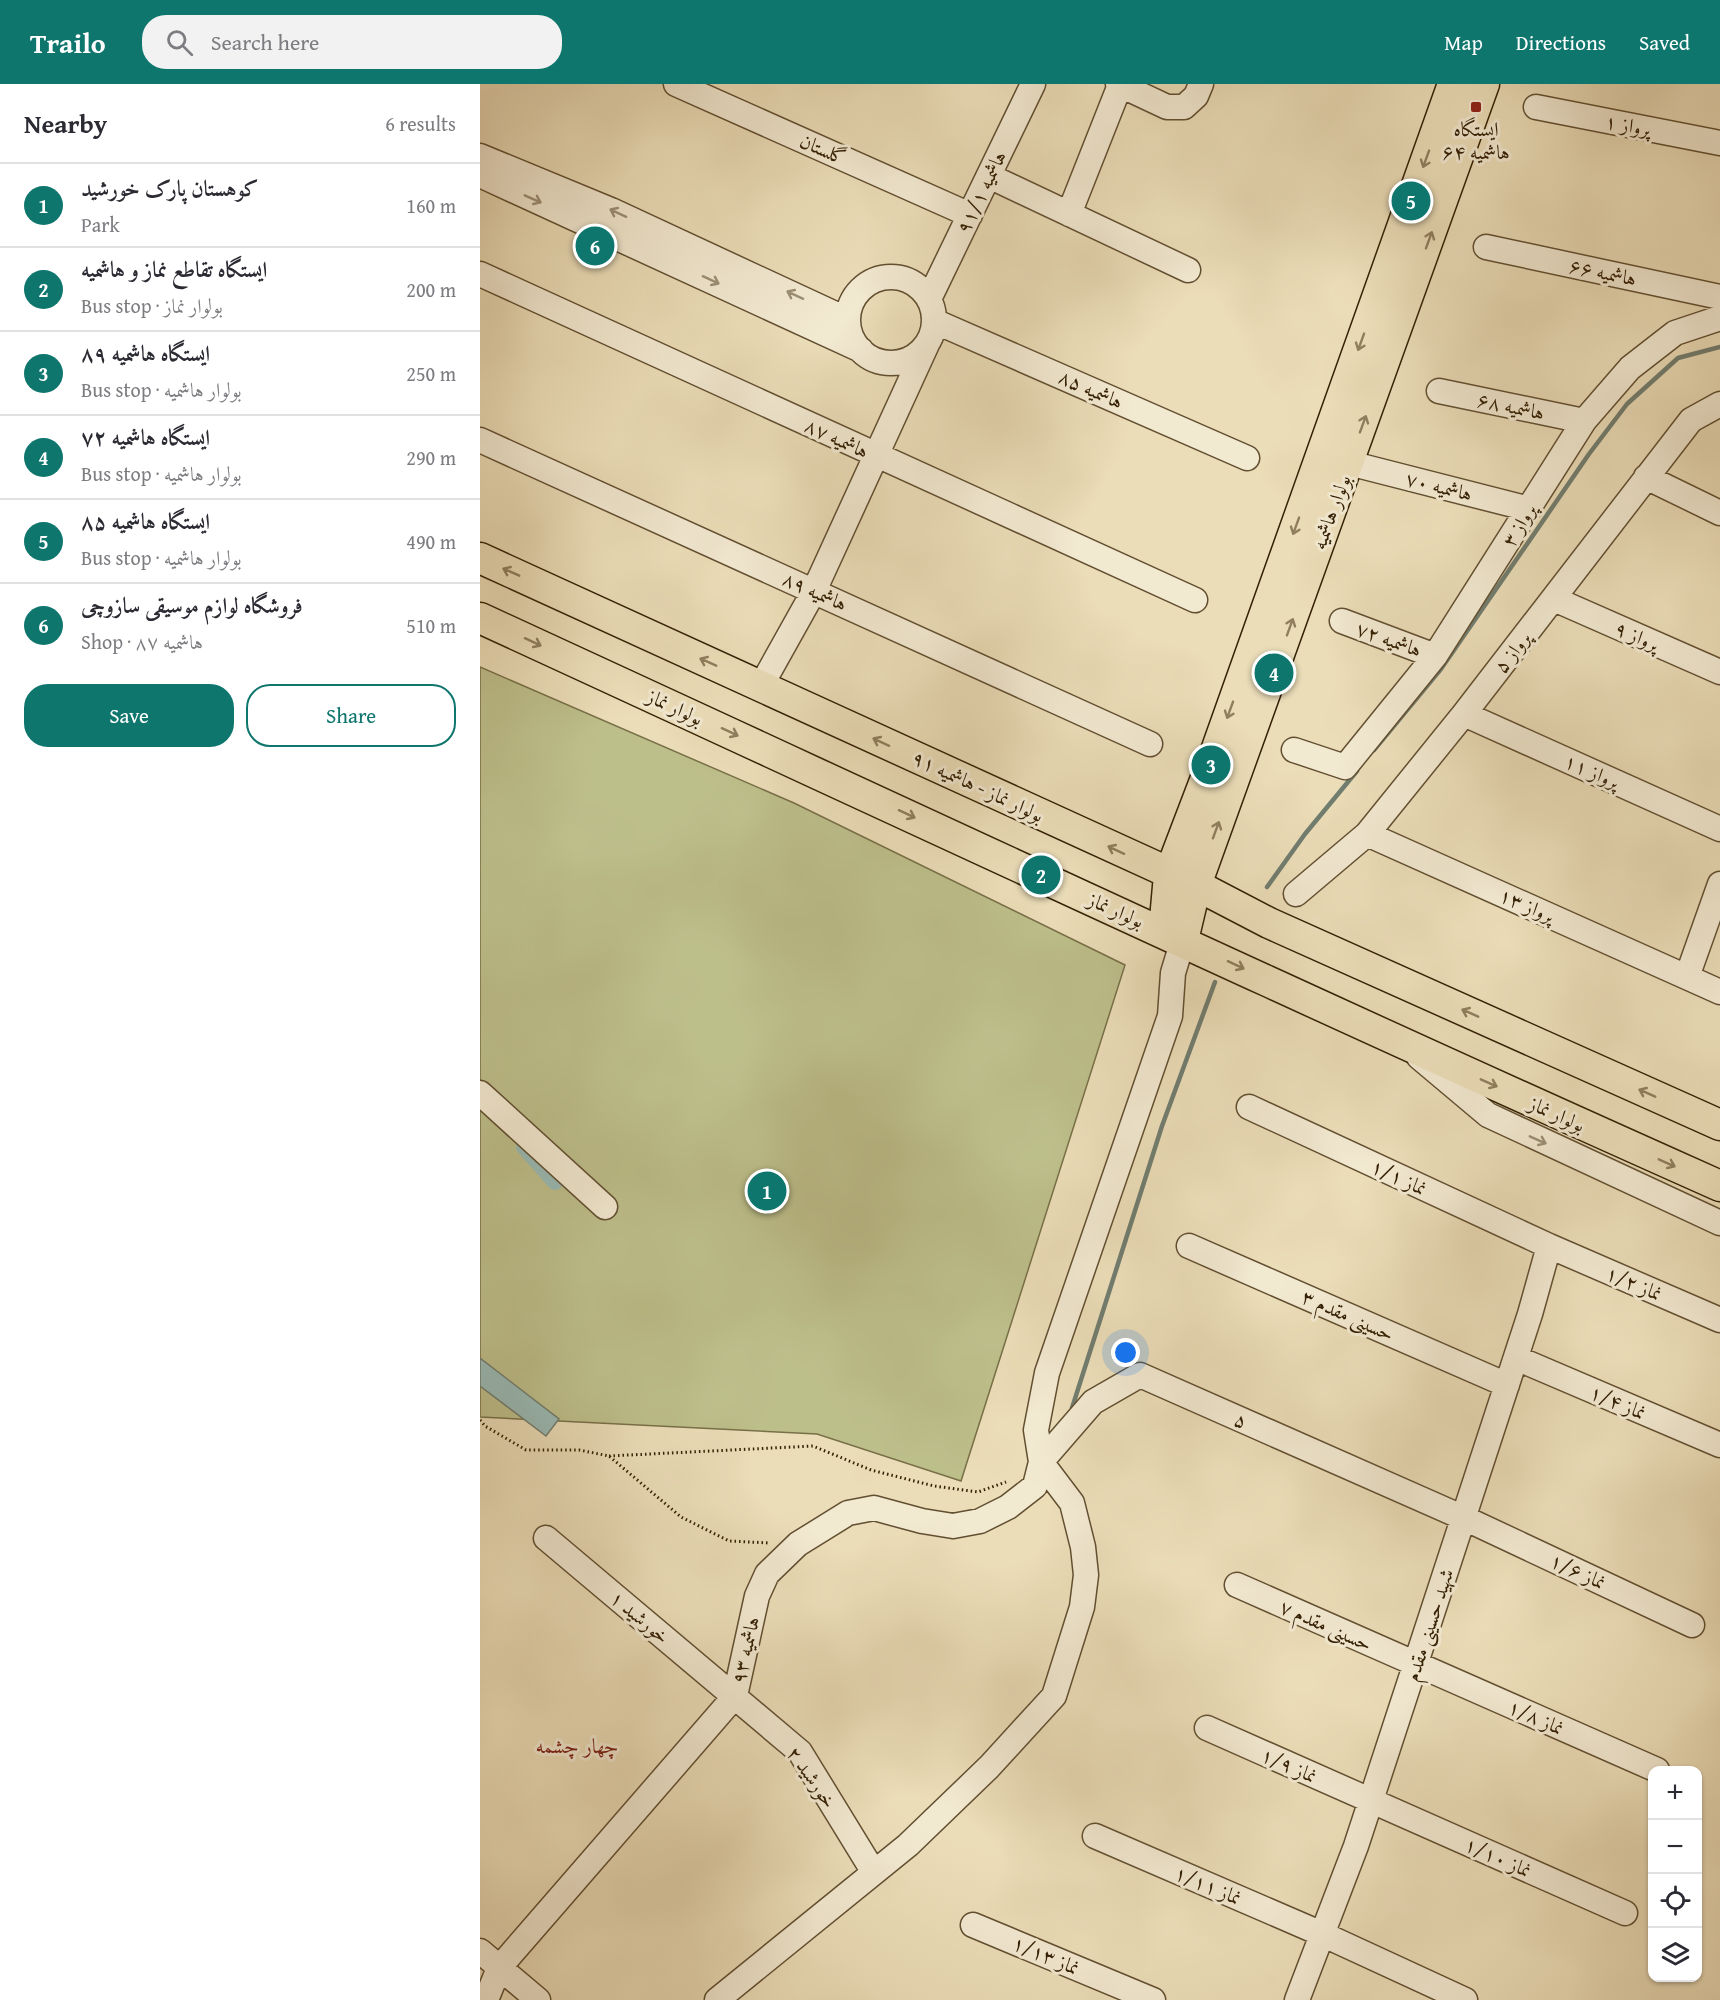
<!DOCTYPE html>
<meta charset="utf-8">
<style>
:root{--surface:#fff;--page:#f2f2f3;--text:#2b2b33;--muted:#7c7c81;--line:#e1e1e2;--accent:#0f766e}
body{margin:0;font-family:"Gentium Book Plus",Amiri,serif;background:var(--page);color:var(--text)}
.controls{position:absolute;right:18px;bottom:18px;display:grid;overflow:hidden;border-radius:12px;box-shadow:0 2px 4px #0004}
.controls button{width:54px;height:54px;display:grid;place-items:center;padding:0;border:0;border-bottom:2px solid var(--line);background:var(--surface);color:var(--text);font:30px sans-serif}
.you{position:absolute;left:646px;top:1269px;width:21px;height:21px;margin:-15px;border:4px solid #fff;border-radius:50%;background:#1a73e8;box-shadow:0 0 0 9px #1a73e833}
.badge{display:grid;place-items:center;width:39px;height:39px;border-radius:50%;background:var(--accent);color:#fff;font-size:20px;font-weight:700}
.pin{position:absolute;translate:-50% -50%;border:3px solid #fff;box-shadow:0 2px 6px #0006}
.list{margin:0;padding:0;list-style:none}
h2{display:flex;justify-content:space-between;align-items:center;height:78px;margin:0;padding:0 24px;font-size:26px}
h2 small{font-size:20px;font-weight:400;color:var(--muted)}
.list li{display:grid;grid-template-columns:39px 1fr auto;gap:18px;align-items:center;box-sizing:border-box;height:84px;padding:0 24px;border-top:2px solid var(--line)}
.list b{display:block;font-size:22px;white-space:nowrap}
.list p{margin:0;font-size:20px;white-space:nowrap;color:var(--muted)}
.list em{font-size:20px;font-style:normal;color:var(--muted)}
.actions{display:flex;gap:12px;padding:18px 24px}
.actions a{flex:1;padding:14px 0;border:2px solid var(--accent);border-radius:24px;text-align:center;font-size:21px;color:var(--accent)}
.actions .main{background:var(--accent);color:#fff}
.icon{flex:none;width:33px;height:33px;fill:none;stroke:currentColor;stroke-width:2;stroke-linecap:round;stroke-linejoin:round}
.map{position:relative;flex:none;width:1240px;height:1916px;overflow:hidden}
header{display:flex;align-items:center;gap:36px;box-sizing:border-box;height:84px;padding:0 30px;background:var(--accent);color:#fff}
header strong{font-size:28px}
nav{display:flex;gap:33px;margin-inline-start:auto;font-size:21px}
.search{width:420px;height:54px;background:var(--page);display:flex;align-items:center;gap:15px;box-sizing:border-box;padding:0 21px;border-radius:24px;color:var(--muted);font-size:22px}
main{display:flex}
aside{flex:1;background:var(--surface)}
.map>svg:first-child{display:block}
</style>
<header>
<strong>Trailo</strong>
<div class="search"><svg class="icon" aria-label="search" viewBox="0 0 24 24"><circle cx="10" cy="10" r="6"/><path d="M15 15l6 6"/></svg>Search here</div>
<nav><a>Map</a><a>Directions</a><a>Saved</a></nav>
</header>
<main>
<aside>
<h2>Nearby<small>6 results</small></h2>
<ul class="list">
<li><span class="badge">1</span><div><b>کوهستان پارک خورشید</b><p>Park</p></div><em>160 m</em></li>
<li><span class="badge">2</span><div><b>ایستگاه تقاطع نماز و هاشمیه</b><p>Bus stop · بولوار نماز</p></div><em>200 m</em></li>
<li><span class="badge">3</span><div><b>ایستگاه هاشمیه ۸۹</b><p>Bus stop · بولوار هاشمیه</p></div><em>250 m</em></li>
<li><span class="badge">4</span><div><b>ایستگاه هاشمیه ۷۲</b><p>Bus stop · بولوار هاشمیه</p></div><em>290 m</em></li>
<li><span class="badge">5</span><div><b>ایستگاه هاشمیه ۸۵</b><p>Bus stop · بولوار هاشمیه</p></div><em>490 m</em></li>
<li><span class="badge">6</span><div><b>فروشگاه لوازم موسیقی سازوچی</b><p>Shop · هاشمیه ۸۷</p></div><em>510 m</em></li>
</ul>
<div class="actions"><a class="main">Save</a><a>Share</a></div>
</aside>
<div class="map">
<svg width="1240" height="1916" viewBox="0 0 1240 1916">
<rect width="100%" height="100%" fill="#ebddb8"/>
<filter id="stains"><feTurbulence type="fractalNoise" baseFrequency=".00333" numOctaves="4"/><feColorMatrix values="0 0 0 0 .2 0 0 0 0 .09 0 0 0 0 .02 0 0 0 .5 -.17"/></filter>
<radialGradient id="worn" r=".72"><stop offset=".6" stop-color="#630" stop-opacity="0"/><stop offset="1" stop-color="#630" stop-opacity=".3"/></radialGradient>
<path fill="#bdbf8b" stroke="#787048" stroke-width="1.5" d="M 0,583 L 314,719 L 645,881 L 481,1397 L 337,1350 L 0,1333 Z"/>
<path fill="#99bbb6" stroke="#717d6f" stroke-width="1.5" d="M 0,1274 L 79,1335 L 66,1352 L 0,1302 Z"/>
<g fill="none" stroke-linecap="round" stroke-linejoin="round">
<path stroke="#717d6f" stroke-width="4.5" d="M 894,666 L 961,585 L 1109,370 L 1147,320 L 1198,274 L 1240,263
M 787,803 L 825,750 L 877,687
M 592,1324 L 682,1042 L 735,898"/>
<path stroke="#99bbb6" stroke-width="16" d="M 44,1063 L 75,1098"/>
<defs>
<path id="minor" d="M 196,0 L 490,131
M 638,0 L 687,23 L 704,23 L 716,12 L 721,0
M 1056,23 L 1240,59
M 0,72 L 131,126 L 368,236
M 0,91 L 381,266
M 509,92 L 708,186
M 589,130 L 640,1
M 1006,163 L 1240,213
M 0,190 L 715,516
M368 236a43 43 0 1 1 86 0a43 43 0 1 1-86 0Z
M 449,215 L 553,0
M 454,237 L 767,374
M 959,307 L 1104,337
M 0,356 L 670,660
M 869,379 L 1049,425
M 1166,393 L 1240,429
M 1074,515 L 1240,588
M 862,537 L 955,572
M 281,602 L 334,507 L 448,258
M 984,630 L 1240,745
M 814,666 L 865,683 L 955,572 L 1104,337 L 1150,284 L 1195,249 L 1240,234
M 887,750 L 1240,908
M 816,810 L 887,750 L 984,630 L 1211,336 L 1240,320
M 1207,893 L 1240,800
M 939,973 L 1008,1031 L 1240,1139
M 0,1009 L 125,1123
M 769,1023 L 1069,1162 L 1240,1236
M 709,1162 L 1027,1301
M 1036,1274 L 1240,1361
M 66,1454 L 320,1668 L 393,1787
M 757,1501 L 1177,1686
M 727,1644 L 1145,1829
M 615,1752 L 842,1850 L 985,1916
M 493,1841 L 673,1916
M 0,1867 L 58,1916
M 6,1916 L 19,1884 L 255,1612 L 277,1512 L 287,1490 L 318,1460 L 368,1429 L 394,1424 L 442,1437 L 473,1442 L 500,1437 L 528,1423 L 555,1402 L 561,1378 L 613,1318 L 660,1291 L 984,1434 L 1212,1541
M 237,1916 L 428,1761 L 509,1683 L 574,1612 L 602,1523 L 606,1491 L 603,1463 L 592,1419 L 561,1378 L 556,1346 L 567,1289 L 690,932 L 693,889 L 703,856
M 817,1916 L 876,1762 L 1050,1230 L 1069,1162"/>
<path id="major" d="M 0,474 L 716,801 L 789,839 L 1240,1041
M 0,534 C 413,724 825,917 1240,1102
M 684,847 L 689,791 L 731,681 L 973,0
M 703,856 L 716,801 L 1004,0"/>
</defs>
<use href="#minor" stroke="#624f31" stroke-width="27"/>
<use href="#major" stroke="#342004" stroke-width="33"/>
<path stroke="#342004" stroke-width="3" stroke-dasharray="1.5 3" stroke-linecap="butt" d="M 0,1336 L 5,1342 L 46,1366 L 99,1366 L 129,1372 L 201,1433 L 249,1457 L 290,1459
M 129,1372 L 333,1362 L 391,1386 L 454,1402 L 498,1408 L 526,1398"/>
<use href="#minor" stroke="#f2e9d1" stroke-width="24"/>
<use href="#major" stroke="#ebddb8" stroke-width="30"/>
</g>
<defs><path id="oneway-shaft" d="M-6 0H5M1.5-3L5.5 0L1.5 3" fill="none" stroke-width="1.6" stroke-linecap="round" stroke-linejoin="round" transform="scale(1.5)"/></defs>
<g stroke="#907e5e">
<use href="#oneway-shaft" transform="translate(946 75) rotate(110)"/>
<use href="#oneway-shaft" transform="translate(949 156) rotate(-70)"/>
<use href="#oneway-shaft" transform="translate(881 258) rotate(110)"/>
<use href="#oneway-shaft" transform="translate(883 340) rotate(-70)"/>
<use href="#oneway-shaft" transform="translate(816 442) rotate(110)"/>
<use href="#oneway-shaft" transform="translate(31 488) rotate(-156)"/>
<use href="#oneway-shaft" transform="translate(810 543) rotate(-70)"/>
<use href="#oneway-shaft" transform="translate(53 558) rotate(25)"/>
<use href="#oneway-shaft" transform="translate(228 578) rotate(-156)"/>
<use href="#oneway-shaft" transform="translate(750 626) rotate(110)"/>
<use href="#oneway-shaft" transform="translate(250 648) rotate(25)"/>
<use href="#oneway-shaft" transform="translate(401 658) rotate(-155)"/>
<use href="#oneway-shaft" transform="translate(427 730) rotate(25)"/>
<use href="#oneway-shaft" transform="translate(736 746) rotate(-70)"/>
<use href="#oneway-shaft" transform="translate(636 766) rotate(-155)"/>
<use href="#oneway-shaft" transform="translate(756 881) rotate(25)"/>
<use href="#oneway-shaft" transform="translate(990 929) rotate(-156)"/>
<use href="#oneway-shaft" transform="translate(1009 999) rotate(24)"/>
<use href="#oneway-shaft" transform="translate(1167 1009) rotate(-156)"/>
<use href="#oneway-shaft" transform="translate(1187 1079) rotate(24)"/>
</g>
<g stroke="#9c8f75">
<use href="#oneway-shaft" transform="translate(53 115) rotate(24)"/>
<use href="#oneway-shaft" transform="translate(138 129) rotate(-155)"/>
<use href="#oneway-shaft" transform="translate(231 196) rotate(25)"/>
<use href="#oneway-shaft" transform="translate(315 211) rotate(-155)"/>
<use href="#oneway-shaft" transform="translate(1058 1056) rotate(24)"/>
</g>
<rect fill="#8f2418" stroke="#f2e9d1" stroke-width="2" x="990" y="17" width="12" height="12" rx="3"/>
<g text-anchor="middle" stroke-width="6" stroke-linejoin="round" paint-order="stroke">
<g font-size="20" fill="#342004" stroke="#f2e9d1">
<text transform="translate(1148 41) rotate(11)" y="7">پرواز ۱</text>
<text transform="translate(343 65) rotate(24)" y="7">گلستان</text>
<text transform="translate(501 108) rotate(-64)" y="7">هاشمیه ۹۱/۱</text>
<text transform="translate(1123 188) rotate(12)" y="7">هاشمیه ۶۶</text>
<text transform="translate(611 305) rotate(24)" y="7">هاشمیه ۸۵</text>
<text transform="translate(1031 322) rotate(12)" y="7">هاشمیه ۶۸</text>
<text transform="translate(357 354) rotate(25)" y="7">هاشمیه ۸۷</text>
<text transform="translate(959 402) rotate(14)" y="7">هاشمیه ۷۰</text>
<text transform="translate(851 428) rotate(-70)" y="7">بولوار هاشمیه</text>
<text transform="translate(1039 441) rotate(-58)" y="7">پرواز ۳</text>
<text transform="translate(335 507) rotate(24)" y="7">هاشمیه ۸۹</text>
<text transform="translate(1157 552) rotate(24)" y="7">پرواز ۹</text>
<text transform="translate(909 555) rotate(20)" y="7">هاشمیه ۷۲</text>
<text transform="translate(1032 568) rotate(-52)" y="7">پرواز ۵</text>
<text transform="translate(195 623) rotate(25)" y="7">بولوار نماز</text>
<text transform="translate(1112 687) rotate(24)" y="7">پرواز ۱۱</text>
<text transform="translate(498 702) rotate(25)" y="7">بولوار نماز - هاشمیه ۹۱</text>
<text transform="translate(1047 821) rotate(24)" y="7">پرواز ۱۳</text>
<text transform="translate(636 826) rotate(24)" y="7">بولوار نماز</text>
<text transform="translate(1077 1030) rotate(24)" y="7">بولوار نماز</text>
<text transform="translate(919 1093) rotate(25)" y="7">نماز ۱/۱</text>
<text transform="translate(1154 1199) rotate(23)" y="7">نماز ۱/۲</text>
<text transform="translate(868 1231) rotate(24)" y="7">حسینی مقدم ۳</text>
<text transform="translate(1138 1318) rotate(23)" y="7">نماز ۱/۴</text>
<text transform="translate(761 1336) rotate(24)" y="7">۵</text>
<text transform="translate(1098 1487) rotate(25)" y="7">نماز ۱/۶</text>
<text transform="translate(160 1533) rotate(40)" y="7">خورشید ۱</text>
<text transform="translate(846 1541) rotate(24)" y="7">حسینی مقدم ۷</text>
<text transform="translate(949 1541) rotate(-72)" y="7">شهید حسینی مقدم</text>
<text transform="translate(265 1566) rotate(-77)" y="7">هاشمیه ۹۳</text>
<text transform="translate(1056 1633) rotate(24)" y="7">نماز ۱/۸</text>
<text transform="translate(809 1681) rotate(24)" y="7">نماز ۱/۹</text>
<text transform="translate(332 1693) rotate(55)" y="7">خورشید ۲</text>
<text transform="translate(1018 1773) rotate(24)" y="7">نماز ۱/۱۰</text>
<text transform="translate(728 1801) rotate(23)" y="7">نماز ۱/۱۱</text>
<text transform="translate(566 1871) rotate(23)" y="7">نماز ۱/۱۳</text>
</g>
<g font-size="20" fill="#342004" stroke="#f2e9d1">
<text x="996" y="52">ایستگاه<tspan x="996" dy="23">هاشمیه ۶۴</tspan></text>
</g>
<g font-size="21" fill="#7a1f14" stroke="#f2e9d1">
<text x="97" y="1669">چهار چشمه</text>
</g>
</g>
<rect width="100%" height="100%" filter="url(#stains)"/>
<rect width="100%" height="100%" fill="url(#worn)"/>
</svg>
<div class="controls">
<button>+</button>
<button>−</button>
<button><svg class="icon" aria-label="locate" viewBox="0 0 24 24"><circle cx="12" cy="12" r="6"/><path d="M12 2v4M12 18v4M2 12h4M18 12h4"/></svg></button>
<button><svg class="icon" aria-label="layers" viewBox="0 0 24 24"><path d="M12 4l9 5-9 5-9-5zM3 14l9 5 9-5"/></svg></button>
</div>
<div class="you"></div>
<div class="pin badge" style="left:287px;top:1107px">1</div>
<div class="pin badge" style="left:561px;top:791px">2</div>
<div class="pin badge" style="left:731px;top:681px">3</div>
<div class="pin badge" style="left:794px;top:589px">4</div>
<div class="pin badge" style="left:931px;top:117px">5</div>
<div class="pin badge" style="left:115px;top:162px">6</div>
</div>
</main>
